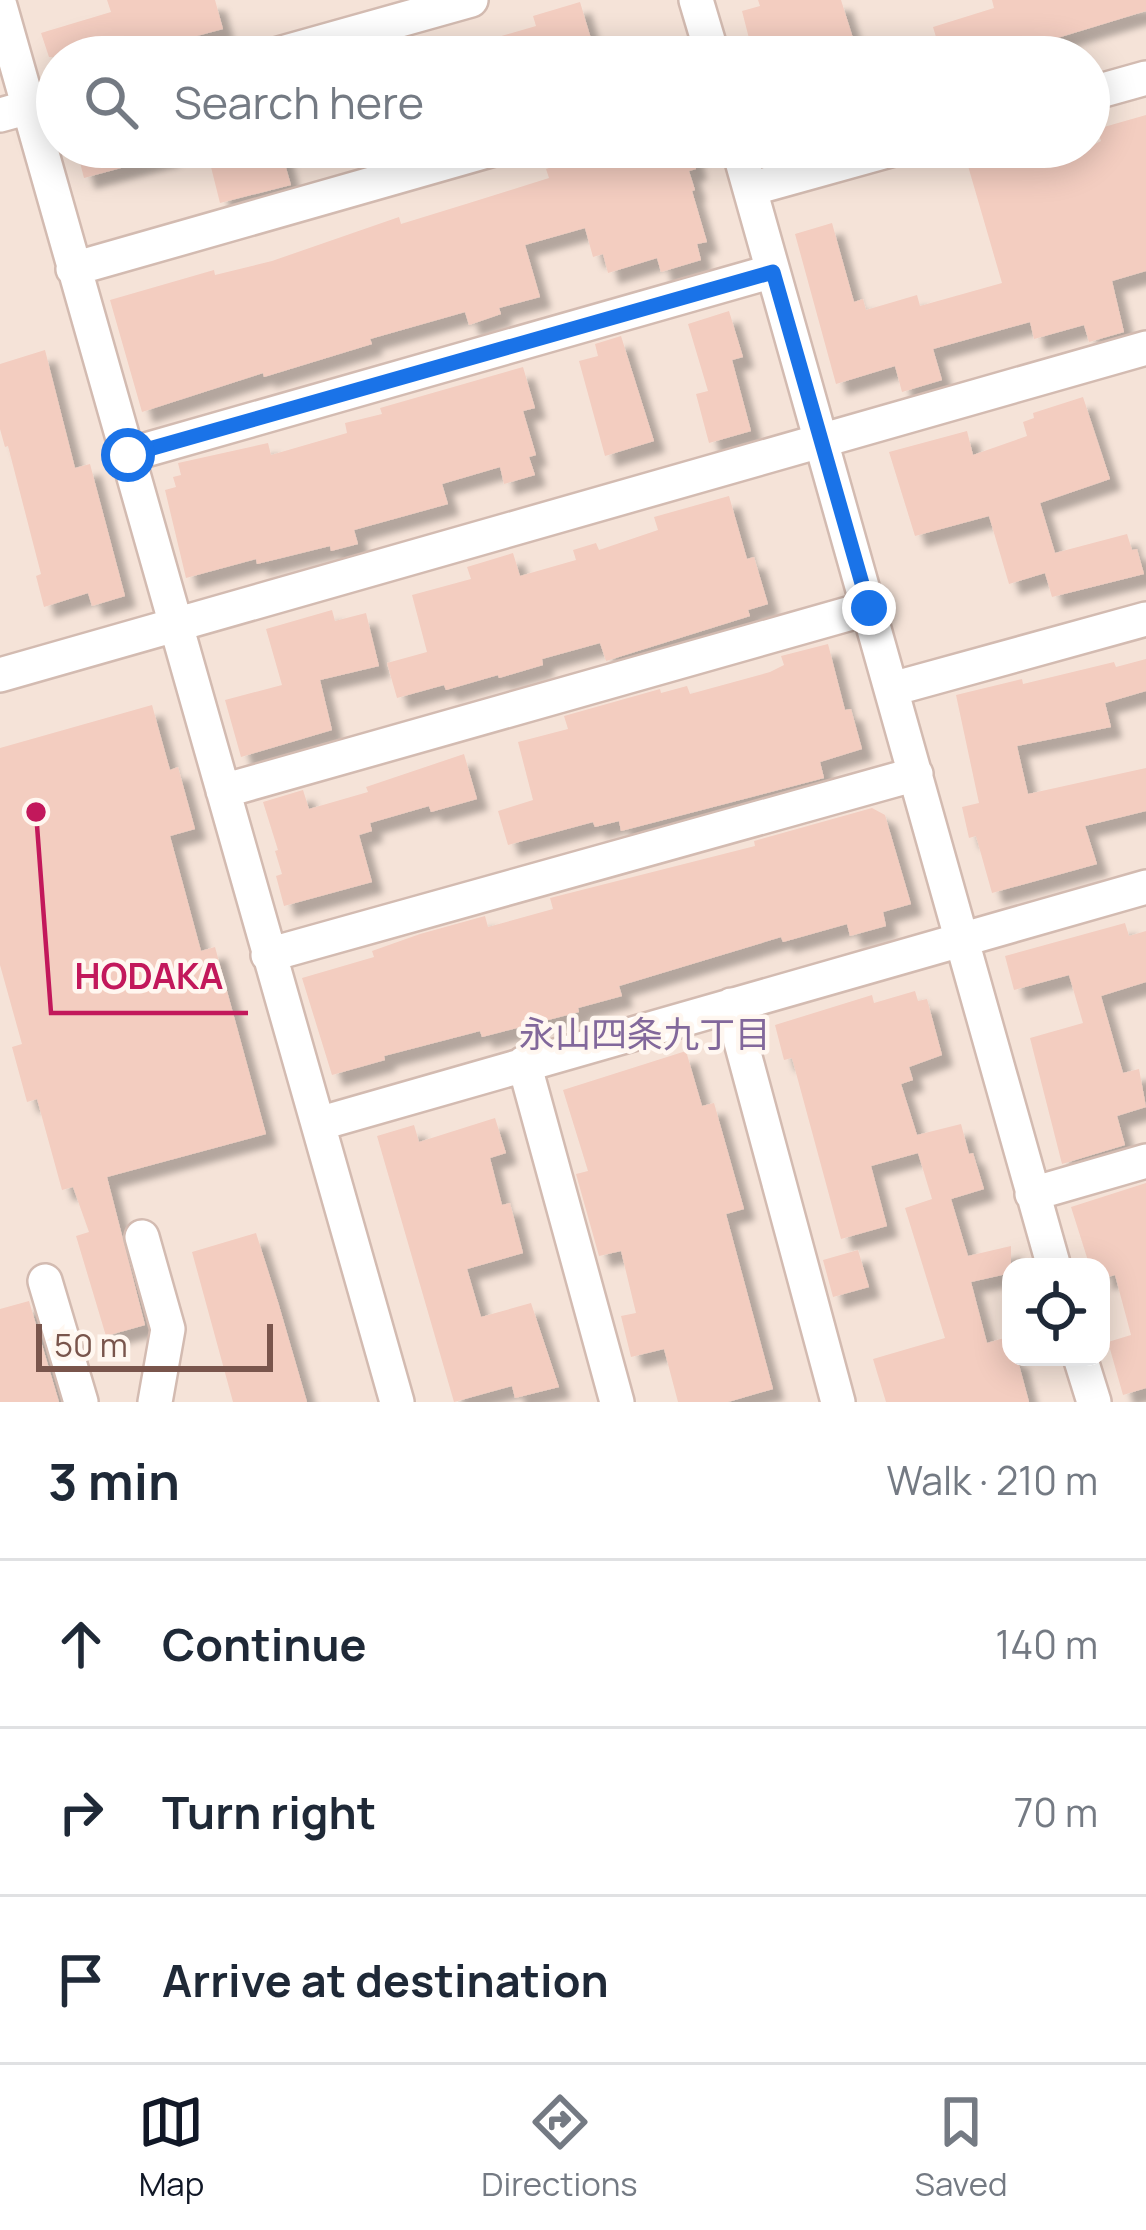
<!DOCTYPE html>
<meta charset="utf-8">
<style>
:root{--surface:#fff;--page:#f2f2f3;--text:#1f2937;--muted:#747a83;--line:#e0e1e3;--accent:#111827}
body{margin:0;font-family:Manrope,"Noto Sans JP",sans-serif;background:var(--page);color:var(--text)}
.controls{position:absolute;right:36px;bottom:36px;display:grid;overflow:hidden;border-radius:24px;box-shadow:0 6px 30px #0003}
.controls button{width:108px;height:108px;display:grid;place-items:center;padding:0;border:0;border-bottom:3px solid var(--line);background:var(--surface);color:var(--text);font:60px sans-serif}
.scale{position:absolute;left:36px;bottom:30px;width:237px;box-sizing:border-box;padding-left:12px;border:6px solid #79554c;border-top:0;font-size:33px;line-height:42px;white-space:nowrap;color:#79554c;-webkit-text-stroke:9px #fff7f0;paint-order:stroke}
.stop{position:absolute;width:36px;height:36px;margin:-27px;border:9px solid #1a73e8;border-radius:50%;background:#fff}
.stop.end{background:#1a73e8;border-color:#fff;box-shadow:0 3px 12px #0008}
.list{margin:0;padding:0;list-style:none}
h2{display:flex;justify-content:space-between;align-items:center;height:156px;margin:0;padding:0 48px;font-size:51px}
h2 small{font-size:39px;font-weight:400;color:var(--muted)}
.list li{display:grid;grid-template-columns:78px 1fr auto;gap:36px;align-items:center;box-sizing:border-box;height:168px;padding:0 48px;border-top:3px solid var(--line)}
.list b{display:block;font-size:45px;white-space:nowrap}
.list em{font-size:39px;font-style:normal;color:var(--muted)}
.icon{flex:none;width:66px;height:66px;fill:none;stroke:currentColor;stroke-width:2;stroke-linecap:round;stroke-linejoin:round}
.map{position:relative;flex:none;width:1146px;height:1402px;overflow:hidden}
.search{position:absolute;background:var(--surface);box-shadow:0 6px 30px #0003;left:36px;right:36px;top:36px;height:132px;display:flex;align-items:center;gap:30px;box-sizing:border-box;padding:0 42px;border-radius:66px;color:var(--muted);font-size:45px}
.sheet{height:660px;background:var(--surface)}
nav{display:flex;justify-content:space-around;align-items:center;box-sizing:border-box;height:168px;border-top:3px solid var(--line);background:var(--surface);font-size:33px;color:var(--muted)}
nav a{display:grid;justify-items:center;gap:6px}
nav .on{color:var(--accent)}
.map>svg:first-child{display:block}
</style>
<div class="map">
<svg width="1146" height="1402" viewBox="0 0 1146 1402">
<defs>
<filter id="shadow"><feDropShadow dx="11" dy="11" stdDeviation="3" flood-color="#0004"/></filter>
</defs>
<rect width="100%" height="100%" fill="#fdf2ea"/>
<path fill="#f5e3d8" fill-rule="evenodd" d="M 0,0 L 1146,0 L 1146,1402 L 0,1402 ZM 57,57 L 1089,57 L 1089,147 L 57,147 ZM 1011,1267 L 1101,1267 L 1101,1357 L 1011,1357 Z"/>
<path fill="#f3cdc0" filter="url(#shadow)" d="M 107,0 L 215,0 L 223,29 L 152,48 L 150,39 L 91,57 L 49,57 L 41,33 L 111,12 Z
M 758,0 L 841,0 L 859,57 L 807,57 L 802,39 L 753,54 L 742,11 L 760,6 Z
M 992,0 L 1146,0 L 1146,11 L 995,57 L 942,57 L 933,27 L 994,8 Z
M 580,2 L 592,42 L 575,46 L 578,57 L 454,57 L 453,50 L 536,26 L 533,16 Z
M 1146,115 L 1146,271 L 1112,281 L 1124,332 L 1089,342 L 1084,325 L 1034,339 L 1030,322 L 933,349 L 942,380 L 902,392 L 895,366 L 836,384 L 795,234 L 832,223 L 854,302 L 863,299 L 866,310 L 917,295 L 920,306 L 1002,283 L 966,159 L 1008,147 L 1051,147 L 1054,154 L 1089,147 L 1101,141 L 1097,129 Z
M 76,147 L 168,147 L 169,155 L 84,178 Z
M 206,147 L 280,147 L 291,185 L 220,203 Z
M 612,147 L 690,147 L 696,169 L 689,171 L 695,190 L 692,191 L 707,242 L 697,244 L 701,260 L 661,272 L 657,258 L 608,273 L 603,254 L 593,257 L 585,228 L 525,245 L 540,297 L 499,308 L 501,314 L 469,325 L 465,312 L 370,339 L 372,344 L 264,377 L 263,373 L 142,412 L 110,300 L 214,270 L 215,275 L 272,261 L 399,217 L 401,224 L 466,204 L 549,178 L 546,169 Z
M 729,311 L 743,357 L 732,360 L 751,431 L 709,443 L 696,394 L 708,391 L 688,324 Z
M 621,336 L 654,441 L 605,456 L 579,361 L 598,356 L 595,344 Z
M 45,350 L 75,468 L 90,464 L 125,596 L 92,606 L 88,593 L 44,607 L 36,576 L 41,574 L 8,446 L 5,447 L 0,429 L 0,364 Z
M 523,367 L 535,408 L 523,411 L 536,455 L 529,457 L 535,475 L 504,484 L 500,467 L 442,484 L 448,504 L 354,530 L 358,544 L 331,551 L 330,546 L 257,564 L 256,559 L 186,578 L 165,490 L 176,487 L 173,477 L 181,475 L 178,463 L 268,443 L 271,455 L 347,433 L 345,423 L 382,414 L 380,408 Z
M 1083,397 L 1110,479 L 1040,503 L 1055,553 L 1127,534 L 1132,550 L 1137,549 L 1144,574 L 1052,597 L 1045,573 L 1009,584 L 989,516 L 915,536 L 889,452 L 967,431 L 973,455 L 1027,436 L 1023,422 L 1034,418 L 1033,413 Z
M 729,496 L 747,559 L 754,557 L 768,604 L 748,610 L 750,616 L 606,661 L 600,643 L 542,659 L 543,665 L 499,678 L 498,675 L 446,690 L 444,685 L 397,698 L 387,663 L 427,652 L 412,595 L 471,579 L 467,567 L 513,553 L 520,576 L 576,560 L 573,550 L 596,543 L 599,550 L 658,530 L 654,517 Z
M 332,610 L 335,621 L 366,613 L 379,666 L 320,680 L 332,730 L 241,757 L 225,700 L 282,685 L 266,629 Z
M 828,644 L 845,710 L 851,709 L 862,749 L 820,762 L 824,778 L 621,831 L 619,821 L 595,827 L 593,822 L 508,845 L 498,811 L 533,800 L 518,742 L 568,729 L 564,716 L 660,689 L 661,693 L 687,686 L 690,694 L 770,672 L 784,665 L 781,656 Z
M 1146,659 L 1146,691 L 1105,703 L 1111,727 L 1017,746 L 1028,794 L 1146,768 L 1146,811 L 1085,826 L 1097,864 L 992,893 L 976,836 L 969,838 L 962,807 L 979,803 L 956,695 L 1022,679 L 1023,684 L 1114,662 L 1116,667 Z
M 152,705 L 170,770 L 178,767 L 195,829 L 170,836 L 201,951 L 215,947 L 266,1134 L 107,1177 L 145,1325 L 106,1336 L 76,1236 L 89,1232 L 73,1187 L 62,1190 L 37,1099 L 27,1102 L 12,1047 L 22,1044 L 0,965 L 0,748 Z
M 464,754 L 477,799 L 431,812 L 429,806 L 370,823 L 372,831 L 359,835 L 372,882 L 284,906 L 276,876 L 282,874 L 275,851 L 278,850 L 263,802 L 303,790 L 309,809 L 368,792 L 366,787 Z
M 872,808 L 885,815 L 911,904 L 883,912 L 886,926 L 850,936 L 847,924 L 783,942 L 781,937 L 619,986 L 622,996 L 578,1008 L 579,1012 L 482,1037 L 480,1031 L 384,1056 L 385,1060 L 332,1075 L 302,978 L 374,957 L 372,951 L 420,934 L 485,916 L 488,927 L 553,909 L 550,898 L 755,846 L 754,841 Z
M 1125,923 L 1129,936 L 1146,931 L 1146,982 L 1101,996 L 1123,1073 L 1139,1069 L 1146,1107 L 1117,1116 L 1125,1145 L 1062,1164 L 1030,1038 L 1083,1023 L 1069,975 L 1014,990 L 1005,956 Z
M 915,991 L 918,1001 L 927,999 L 942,1055 L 909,1067 L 913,1080 L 901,1084 L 917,1135 L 961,1124 L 969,1154 L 973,1153 L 984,1189 L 951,1199 L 968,1256 L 1011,1246 L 1011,1273 L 971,1282 L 987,1343 L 1011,1336 L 1011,1357 L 1017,1357 L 1029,1402 L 886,1402 L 873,1359 L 945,1338 L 905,1208 L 932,1199 L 918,1153 L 871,1166 L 887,1226 L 841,1239 L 792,1058 L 784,1060 L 775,1025 L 872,995 L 874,1003 Z
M 686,1051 L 702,1106 L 714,1103 L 744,1209 L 726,1214 L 773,1389 L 728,1402 L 678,1402 L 664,1349 L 631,1357 L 621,1316 L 636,1313 L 621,1251 L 599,1256 L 576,1174 L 588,1171 L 563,1090 Z
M 495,1118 L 506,1153 L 490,1158 L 502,1205 L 510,1203 L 523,1253 L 467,1269 L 481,1317 L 531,1303 L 559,1387 L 515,1398 L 512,1386 L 454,1402 L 377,1136 L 414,1125 L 419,1142 Z
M 1146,1183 L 1146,1388 L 1123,1395 L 1108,1342 L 1131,1335 L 1115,1275 L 1101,1279 L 1101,1267 L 1090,1267 L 1071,1207 Z
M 256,1233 L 278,1302 L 307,1402 L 233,1402 L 192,1252 Z
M 858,1250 L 869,1287 L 833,1297 L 823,1260 Z
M 29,1301 L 59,1402 L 0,1402 L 0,1309 Z"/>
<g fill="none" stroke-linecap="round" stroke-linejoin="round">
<defs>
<path id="minor" d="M 696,0 L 713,57
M 0,6 L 397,1402
M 268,57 L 471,0
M 1089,94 L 1146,78
M 0,115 L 29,107
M 738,147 L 1054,1267
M 750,189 L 901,147
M 73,269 L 501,147
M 128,455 L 773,271
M 0,675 L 1146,348
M 892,689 L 1146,619
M 223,791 L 869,608
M 268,955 L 916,774
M 731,1005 L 838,1402
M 524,1063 L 617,1402
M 318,1124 L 1146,887
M 1032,1194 L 1146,1161
M 142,1237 L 168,1329 L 155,1402
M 45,1281 L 81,1402
M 1080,1357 L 1094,1402"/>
</defs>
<use href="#minor" stroke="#d3bbb1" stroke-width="38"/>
<use href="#minor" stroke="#fff" stroke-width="33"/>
</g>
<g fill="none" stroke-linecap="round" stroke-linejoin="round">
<path stroke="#1a73e8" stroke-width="15" d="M 128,455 L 773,272 L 869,608"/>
</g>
<g text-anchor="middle" stroke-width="9" stroke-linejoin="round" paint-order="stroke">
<g font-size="36" fill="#82689b" stroke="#fff7f0">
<text x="645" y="1047">永山四条九丁目</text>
</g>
</g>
<path fill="none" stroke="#c2185b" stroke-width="4.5" d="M36 812L51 1013H248"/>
<circle fill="#c2185b" stroke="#fff7f0" stroke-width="4.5" cx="36" cy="812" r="12"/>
<g font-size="36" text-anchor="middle" font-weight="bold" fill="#c2185b" stroke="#fff7f0" stroke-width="9" stroke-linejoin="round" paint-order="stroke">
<text x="149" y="989">HODAKA</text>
</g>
</svg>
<div class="controls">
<button><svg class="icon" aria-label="locate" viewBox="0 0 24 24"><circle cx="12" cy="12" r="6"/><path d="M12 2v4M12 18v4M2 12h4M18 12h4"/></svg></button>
</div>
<div class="scale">50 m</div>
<div class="stop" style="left:128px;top:455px"></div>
<div class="stop end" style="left:869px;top:608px"></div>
<div class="search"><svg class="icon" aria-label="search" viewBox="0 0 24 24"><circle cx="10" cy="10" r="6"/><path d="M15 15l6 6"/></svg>Search here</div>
</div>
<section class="sheet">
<h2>3 min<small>Walk · 210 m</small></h2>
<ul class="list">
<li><svg class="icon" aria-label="ahead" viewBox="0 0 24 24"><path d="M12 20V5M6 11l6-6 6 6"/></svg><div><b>Continue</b></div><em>140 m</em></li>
<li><svg class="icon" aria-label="right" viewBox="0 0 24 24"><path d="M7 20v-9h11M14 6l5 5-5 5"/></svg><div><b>Turn right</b></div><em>70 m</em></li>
<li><svg class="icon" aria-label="arrive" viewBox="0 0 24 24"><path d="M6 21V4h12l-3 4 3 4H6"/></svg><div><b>Arrive at destination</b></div></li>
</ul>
</section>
<nav>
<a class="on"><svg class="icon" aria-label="map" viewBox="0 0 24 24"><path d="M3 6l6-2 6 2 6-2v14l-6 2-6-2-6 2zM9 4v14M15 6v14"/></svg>Map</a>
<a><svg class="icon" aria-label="directions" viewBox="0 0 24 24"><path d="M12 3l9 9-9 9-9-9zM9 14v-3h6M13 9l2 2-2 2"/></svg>Directions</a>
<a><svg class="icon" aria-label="saved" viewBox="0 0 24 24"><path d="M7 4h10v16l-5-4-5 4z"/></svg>Saved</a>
</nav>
